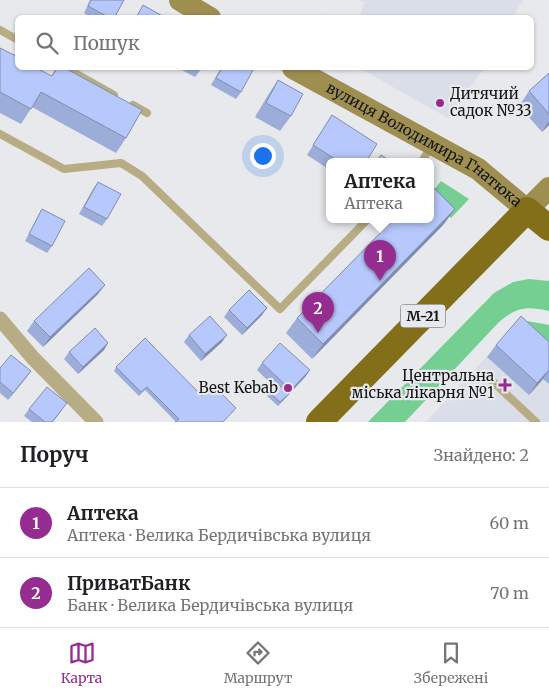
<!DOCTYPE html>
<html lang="uk">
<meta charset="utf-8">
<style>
:root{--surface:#fff;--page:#f2f2f2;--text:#202124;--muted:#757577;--line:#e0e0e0;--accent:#952c90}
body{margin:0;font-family:Merriweather,serif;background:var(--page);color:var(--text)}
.you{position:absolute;left:262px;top:155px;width:18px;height:18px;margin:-12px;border:4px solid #fff;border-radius:50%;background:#1a73e8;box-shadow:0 0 0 8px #1a73e833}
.badge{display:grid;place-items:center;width:32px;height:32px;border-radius:50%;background:var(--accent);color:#fff;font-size:16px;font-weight:700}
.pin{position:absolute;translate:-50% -41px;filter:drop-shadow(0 1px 2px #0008)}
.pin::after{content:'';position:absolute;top:26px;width:18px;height:15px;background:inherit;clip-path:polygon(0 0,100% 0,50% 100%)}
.popup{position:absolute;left:326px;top:158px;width:108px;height:65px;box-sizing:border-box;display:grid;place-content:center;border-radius:8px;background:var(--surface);filter:drop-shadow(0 1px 4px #0005);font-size:16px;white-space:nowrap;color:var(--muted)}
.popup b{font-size:19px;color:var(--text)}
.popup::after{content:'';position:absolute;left:50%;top:100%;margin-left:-10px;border:10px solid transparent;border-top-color:var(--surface)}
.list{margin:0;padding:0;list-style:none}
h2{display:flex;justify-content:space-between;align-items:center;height:65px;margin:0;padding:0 20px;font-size:21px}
h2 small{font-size:16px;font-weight:400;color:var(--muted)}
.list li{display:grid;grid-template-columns:32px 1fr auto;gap:15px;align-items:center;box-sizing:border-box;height:70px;padding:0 20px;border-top:1px solid var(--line)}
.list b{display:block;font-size:19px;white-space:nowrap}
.list p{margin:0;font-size:16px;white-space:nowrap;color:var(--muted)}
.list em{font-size:16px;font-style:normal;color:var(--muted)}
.icon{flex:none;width:28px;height:28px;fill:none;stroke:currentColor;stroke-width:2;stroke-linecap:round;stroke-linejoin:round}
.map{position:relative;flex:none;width:549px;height:422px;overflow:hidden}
.search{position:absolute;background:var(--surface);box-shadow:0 1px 4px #0004;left:15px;right:15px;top:15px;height:55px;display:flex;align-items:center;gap:12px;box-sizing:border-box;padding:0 18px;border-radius:8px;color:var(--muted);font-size:19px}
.sheet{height:205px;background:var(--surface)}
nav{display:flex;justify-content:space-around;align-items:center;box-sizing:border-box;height:70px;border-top:1px solid var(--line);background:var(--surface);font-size:14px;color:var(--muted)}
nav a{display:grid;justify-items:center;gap:2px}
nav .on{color:var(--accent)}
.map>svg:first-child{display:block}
</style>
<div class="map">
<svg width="549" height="422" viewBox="0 0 549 422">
<rect width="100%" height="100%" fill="#e7e9ec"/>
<path fill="#dadee9" d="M 359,0 L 523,0 L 513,17 L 360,18 L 364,2 Z
M 359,68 L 484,68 L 448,118 Z
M 513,328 L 549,361 L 549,422 L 426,422 Z"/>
<path fill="#75cf92" d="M 441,181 L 469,199 L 451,218 L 430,199 L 430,195 Z
M 529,279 L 549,281 L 549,311 C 526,306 517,307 499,322 L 405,422 L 368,422 L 494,293 L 513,282 Z
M 527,321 L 549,325 L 549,361 L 520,322 Z"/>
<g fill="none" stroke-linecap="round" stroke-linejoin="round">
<path stroke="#b7ac84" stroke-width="8" d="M 0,30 L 18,40
M 66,68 L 114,95
M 133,105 L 147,113
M 0,134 L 64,169 L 121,163 L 142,176 L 280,309 L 367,220
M 422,162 L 431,146
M 489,378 L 536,422"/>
<path stroke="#b7ac84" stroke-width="15" d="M 0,319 L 33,358 L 96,422"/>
<g stroke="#9e8e50" stroke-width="22">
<path d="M 180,0 L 210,18"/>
<path id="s1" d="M 293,68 L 478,169 L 527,210 L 549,188"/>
</g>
<path stroke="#836f1a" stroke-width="26" d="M 319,422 L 527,210 L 549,228"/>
</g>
<path fill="#9dadd9" d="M 90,0 L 124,0 L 114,18 L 92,18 L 84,13 Z
M 0,48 L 51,76 L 56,68 L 65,68 L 126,138 L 116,153 L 32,107 L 21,124 L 0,113 Z
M 178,68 L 202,68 L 195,77 Z
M 221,68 L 249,68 L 241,92 L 236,99 L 211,85 Z
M 549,73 L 549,125 L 542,132 L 519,106 L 529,91 Z
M 278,80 L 291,116 L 280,131 L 255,117 L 268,95 Z
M 332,115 L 366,162 L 330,162 L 330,170 L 307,155 Z
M 98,182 L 107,219 L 102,226 L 79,214 L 93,189 Z
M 42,209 L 52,246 L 47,253 L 25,241 L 38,216 Z
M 444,224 L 312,359 L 286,333 L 297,318 Z
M 98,294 L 43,347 L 27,331 L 34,321 Z
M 229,310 L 262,315 L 242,335 L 224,317 Z
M 189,335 L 222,342 L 201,361 L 184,342 Z
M 549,342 L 549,384 L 543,379 L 529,395 L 487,357 L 496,345 Z
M 108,343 L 104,350 L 78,374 L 64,359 L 69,352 Z
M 262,363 L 310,370 L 305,377 L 278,406 L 267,396 L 274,387 L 257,370 Z
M 116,367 L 202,396 L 234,412 L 176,422 L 145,390 L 139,396 L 114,371 Z
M 0,368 L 31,371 L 8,400 L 0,393 Z
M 29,409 L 62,410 L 53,422 L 32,422 L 24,416 Z"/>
<path fill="#808db0" d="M 549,121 L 549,125 L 542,132 Z
M 455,209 L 444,224 L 312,359 L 323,344 Z
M 105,285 L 98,294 L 43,347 L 50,337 Z
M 267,308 L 262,315 L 242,335 L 247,328 Z
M 227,335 L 222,342 L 201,361 L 205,354 Z
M 108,343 L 104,350 L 78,374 L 83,367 Z
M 310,370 L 305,377 L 278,406 L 291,390 Z
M 549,370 L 543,379 L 529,395 L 537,383 Z
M 31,371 L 26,378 L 8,400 L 13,393 Z"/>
<path fill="#b7c9fc" stroke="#808db0" d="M 91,0 L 124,0 L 114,18 L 110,18 L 88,6 Z
M 143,5 L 166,18 L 136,18 Z
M 323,15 L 328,18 L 321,18 Z
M 0,48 L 18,57 L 18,68 L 36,68 L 52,76 L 57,68 L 65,68 L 142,110 L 126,138 L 41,92 L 31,109 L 0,92 Z
M 222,68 L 249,68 L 253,70 L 241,92 L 216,78 Z
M 549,73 L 549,114 L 529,91 Z
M 278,80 L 303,94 L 291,116 L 266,103 Z
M 332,115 L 377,144 L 366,162 L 340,162 L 313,145 Z
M 381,155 L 392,162 L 376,162 Z
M 98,182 L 121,194 L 107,219 L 84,207 Z
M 430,184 L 455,209 L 323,344 L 297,318 L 393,220 L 430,220 Z
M 42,209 L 65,221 L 52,246 L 29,234 Z
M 89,268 L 105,285 L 50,337 L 34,321 Z
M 249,290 L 267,308 L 247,328 L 229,310 Z
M 210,316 L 227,335 L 205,354 L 189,335 Z
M 521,316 L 549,342 L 549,370 L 537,383 L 496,345 Z
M 95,328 L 108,343 L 83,367 L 69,352 Z
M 145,338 L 202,396 L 213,385 L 236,408 L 223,422 L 175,422 L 179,419 L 147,387 L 141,392 L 116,367 Z
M 280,343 L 310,370 L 291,390 L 262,363 Z
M 11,355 L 31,371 L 13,393 L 0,382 L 0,368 Z
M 277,383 L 289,394 L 280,402 L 269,392 Z
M 47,387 L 67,403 L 52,422 L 45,422 L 29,409 Z"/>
<g fill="#952c90" stroke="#e7e9ec" stroke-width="2">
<circle cx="440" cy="103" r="5"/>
<path d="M502.5 377.5h5v5h5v5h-5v5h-5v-5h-5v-5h5z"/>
<circle cx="288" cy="388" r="5"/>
</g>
<g text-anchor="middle" stroke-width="4.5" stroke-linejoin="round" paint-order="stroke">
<rect fill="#e7e9ec" stroke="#535556" stroke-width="1" x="400.5" y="304.5" width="45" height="23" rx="4"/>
<g font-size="14" font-weight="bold" fill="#141516">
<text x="423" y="321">М-21</text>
</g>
<g font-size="15" fill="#141516" stroke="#e7e9ec" text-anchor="end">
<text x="450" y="99" text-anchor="start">Дитячий<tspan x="450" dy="17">садок №33</tspan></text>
<text x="494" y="381">Центральна<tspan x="494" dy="17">міська лікарня №1</tspan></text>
<text x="278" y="393">Best Kebab</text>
</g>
<g font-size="15" fill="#141516" stroke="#e7e9ec">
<text dy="5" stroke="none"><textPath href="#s1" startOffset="152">вулиця Володимира Гнатюка</textPath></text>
</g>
</g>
</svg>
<div class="you"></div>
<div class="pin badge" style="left:380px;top:281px">1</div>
<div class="popup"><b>Аптека</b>Аптека</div>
<div class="pin badge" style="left:318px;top:333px">2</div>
<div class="search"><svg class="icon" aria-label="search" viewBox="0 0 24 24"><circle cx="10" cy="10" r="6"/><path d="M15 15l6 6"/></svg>Пошук</div>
</div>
<section class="sheet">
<h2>Поруч<small>Знайдено: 2</small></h2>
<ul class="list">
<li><span class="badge">1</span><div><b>Аптека</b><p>Аптека · Велика Бердичівська вулиця</p></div><em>60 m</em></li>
<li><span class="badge">2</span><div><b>ПриватБанк</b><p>Банк · Велика Бердичівська вулиця</p></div><em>70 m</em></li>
</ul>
</section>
<nav>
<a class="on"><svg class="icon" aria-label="map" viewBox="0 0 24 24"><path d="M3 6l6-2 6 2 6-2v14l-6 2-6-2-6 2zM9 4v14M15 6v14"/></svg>Карта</a>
<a><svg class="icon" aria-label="directions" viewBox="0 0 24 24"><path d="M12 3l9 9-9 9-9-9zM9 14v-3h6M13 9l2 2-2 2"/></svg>Маршрут</a>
<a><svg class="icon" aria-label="saved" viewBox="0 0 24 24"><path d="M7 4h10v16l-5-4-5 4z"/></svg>Збережені</a>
</nav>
